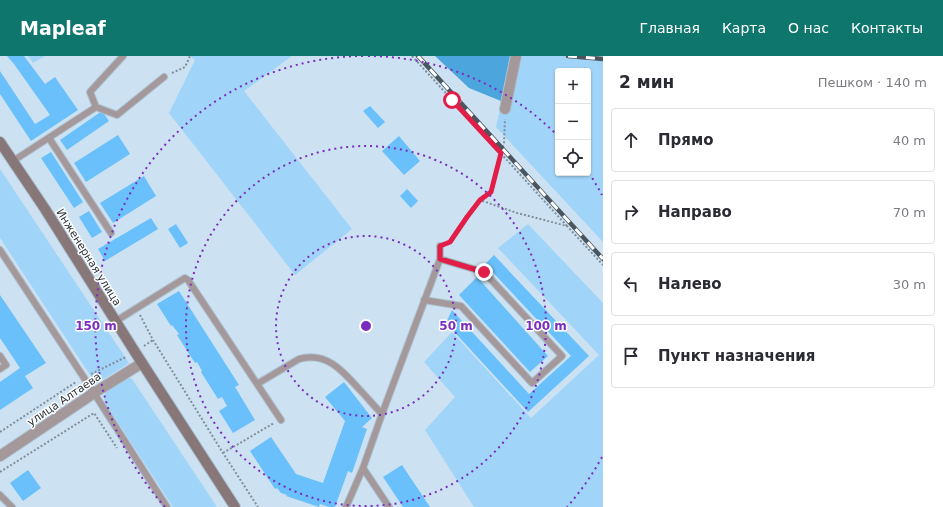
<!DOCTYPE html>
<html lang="ru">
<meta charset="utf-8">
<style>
:root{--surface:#fff;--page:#f7f7f7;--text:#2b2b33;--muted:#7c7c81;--line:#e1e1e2;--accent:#0f766e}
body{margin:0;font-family:"DejaVu Sans",sans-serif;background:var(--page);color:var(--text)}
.controls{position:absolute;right:12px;top:12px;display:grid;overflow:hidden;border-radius:4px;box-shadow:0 1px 3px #0004}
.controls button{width:36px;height:36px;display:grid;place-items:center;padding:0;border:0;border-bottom:1px solid var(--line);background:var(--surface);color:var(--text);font:20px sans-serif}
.stop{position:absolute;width:12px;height:12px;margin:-9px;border:3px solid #e11d48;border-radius:50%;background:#fff}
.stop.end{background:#e11d48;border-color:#fff;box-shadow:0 1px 4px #0008}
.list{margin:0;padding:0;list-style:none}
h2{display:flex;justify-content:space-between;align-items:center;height:52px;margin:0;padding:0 16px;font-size:17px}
h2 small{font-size:13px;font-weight:400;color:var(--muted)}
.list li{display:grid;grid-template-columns:26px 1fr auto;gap:12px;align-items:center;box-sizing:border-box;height:64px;margin:0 8px 8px;padding:0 8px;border:1px solid var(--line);border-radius:4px}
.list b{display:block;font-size:15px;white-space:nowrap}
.list em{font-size:13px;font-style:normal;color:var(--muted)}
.icon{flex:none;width:22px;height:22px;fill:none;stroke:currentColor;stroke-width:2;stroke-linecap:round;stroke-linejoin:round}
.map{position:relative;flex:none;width:603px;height:451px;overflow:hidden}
header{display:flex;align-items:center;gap:24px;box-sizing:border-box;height:56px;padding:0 20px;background:var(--accent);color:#fff}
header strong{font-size:19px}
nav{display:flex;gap:22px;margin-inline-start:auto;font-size:14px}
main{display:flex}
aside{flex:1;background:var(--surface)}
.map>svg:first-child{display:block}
</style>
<header>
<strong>Mapleaf</strong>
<nav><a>Главная</a><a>Карта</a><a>О нас</a><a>Контакты</a></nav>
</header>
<main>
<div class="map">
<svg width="603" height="451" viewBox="0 0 603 451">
<rect width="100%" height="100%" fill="#cce2f2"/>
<path fill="#a1d4f9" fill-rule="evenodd" d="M 28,0 L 45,0 L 33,7 Z
M 190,0 L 292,0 L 244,35 L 352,173 L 295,219 L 169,57 L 195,4 Z
M 512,0 L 569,0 L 584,2 L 603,1 L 603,186 L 496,71 ZM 558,15 L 588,15 L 588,117 L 558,117 Z
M 0,113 L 129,307 L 96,328 L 0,182 Z
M 528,168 L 603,247 L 603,451 L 474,451 L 425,374 L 455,341 L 424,306 L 452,276 L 531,362 L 599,299 L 498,192 Z
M 125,320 L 132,323 L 217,451 L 173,451 L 104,345 L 106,331 Z"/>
<path fill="#4da5de" d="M 435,0 L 510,0 L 501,45 L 469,32 Z"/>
<path fill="#69c0fb" d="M 7,0 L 24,0 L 45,28 L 55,21 L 78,54 L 31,85 L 0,38 L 0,15 L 35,68 L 50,59 L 14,8 Z
M 370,50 L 385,66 L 378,72 L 363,55 Z
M 102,55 L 109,65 L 67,94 L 60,84 Z
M 118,79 L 130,98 L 86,126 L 74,107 Z
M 399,80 L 420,105 L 404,119 L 382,95 Z
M 51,96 L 83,146 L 74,152 L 41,102 Z
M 144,120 L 156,140 L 113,167 L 100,147 Z
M 407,133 L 418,145 L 411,152 L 400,140 Z
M 89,155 L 102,176 L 92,182 L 79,161 Z
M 151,162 L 158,173 L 105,205 L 98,193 Z
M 176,168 L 188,187 L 180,192 L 168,173 Z
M 494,199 L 589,300 L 528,356 L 446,267 L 452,254 L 529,338 L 571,300 L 485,208 Z
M 477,221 L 548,300 L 530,316 L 459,239 Z
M 179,235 L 239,329 L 235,331 L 255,364 L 233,377 L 219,355 L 227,350 L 222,341 L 218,343 L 201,316 L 202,315 L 197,306 L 195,307 L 177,279 L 179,278 L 172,269 L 171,270 L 157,248 Z
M 0,239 L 46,307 L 25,320 L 33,332 L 0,354 L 0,326 L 20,312 L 0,282 Z
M 344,326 L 372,362 L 362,371 L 367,373 L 352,417 L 348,415 L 335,451 L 329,451 L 320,448 L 319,451 L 286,440 L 287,439 L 281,437 L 277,432 L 275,433 L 250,395 L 271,381 L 296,418 L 323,427 L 345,365 L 325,341 Z
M 402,409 L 430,451 L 403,451 L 383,421 Z
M 28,414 L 41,432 L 23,445 L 10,427 Z"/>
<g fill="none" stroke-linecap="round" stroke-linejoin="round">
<defs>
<path id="lane" d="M 123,0 L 90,36 L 96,51 L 117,59 L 164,21
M 49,82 L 111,177
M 13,105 L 96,51
M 0,194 L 94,337 L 167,451
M 424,244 L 461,250 L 532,327 L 562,300 L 484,216 L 440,203
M 116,265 L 185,222 L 188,224 L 281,364
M 0,300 L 6,309 L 0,313
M 257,328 L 299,303 C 326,295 343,315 359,333 C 367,341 374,350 382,358
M 363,412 L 389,451
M 0,439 L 12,451
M 346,451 L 363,412 L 382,358 L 440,203 L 440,190"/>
<path id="street" d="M 505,53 L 516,0
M 0,400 L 94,337 L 142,307"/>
<path id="secondary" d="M 0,86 L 45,153 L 135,296 L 235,451"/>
</defs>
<use href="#lane" stroke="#acbfcd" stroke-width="8"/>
<use href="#street" stroke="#acbfcd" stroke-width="12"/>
<use href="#secondary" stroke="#acbfcd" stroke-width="12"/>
<path stroke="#808f9b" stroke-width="2" stroke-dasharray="2 2" stroke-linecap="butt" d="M 412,0 L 567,170
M 172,17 L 185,11 L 190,0
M 480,144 L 491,136 L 504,87 L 505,63
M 448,187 L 467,161 L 480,144 L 517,157 L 567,170 L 603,209
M 140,259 L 153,284 L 223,397 L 258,451
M 144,290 L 153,284
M 91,318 L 126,301
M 0,376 L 76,326
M 223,397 L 274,367
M 0,416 L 94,357 L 117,392"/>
<use href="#lane" stroke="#a4989a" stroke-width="6"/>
<use href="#street" stroke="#a4989a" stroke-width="10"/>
<use href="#secondary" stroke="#887779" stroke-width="10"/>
<defs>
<path id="rail" d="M 418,0 L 603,203
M 568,0 L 603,3"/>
</defs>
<use href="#rail" stroke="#4a555d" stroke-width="4.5"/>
<use href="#rail" stroke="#fff" stroke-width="3" stroke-dasharray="9" stroke-linecap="butt"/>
</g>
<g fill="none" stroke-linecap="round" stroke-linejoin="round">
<path stroke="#e11d48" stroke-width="5" d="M 452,44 L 501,97 L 491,136 L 480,144 L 467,161 L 450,186 L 440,190 L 440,203 L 484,216"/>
</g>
<g fill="none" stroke="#7b2cbf" stroke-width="2" stroke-dasharray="2 4">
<circle cx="366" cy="270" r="90"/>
<circle cx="366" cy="270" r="180"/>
<path d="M602 401A270 270 0 0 1 567 451M165 451A270 270 0 0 1 364 0M368 0A270 270 0 0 1 557 79M589 117A270 270 0 0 1 602 139"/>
</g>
<g text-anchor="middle" stroke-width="3" stroke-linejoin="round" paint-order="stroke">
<g font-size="11" fill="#2d353b" stroke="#fff">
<text transform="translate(89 201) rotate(58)" y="4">Инженерная улица</text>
<text transform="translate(64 343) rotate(-34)" y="4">улица Алтаева</text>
</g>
</g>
<circle cx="366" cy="270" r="6" fill="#7b2cbf" stroke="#fff" stroke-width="2"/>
<g font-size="12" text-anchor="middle" font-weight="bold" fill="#7b2cbf" stroke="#fff" stroke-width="3" stroke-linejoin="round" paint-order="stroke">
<text x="456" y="274">50 m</text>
<text x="546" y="274">100 m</text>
<text x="96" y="274">150 m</text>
</g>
</svg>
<div class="controls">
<button>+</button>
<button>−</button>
<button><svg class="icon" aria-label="locate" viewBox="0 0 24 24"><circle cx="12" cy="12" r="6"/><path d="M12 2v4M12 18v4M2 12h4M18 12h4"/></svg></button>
</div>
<div class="stop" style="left:452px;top:44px"></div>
<div class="stop end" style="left:484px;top:216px"></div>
</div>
<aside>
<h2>2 мин<small>Пешком · 140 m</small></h2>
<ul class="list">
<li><svg class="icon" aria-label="ahead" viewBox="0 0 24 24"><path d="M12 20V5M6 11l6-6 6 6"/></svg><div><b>Прямо</b></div><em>40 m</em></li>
<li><svg class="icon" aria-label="right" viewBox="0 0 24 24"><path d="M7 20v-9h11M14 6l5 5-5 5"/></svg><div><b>Направо</b></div><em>70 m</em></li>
<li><svg class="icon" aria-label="left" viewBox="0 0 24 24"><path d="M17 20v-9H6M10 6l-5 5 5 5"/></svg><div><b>Налево</b></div><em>30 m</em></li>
<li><svg class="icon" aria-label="arrive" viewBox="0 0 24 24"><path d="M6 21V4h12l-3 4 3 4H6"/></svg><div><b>Пункт назначения</b></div></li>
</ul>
</aside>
</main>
